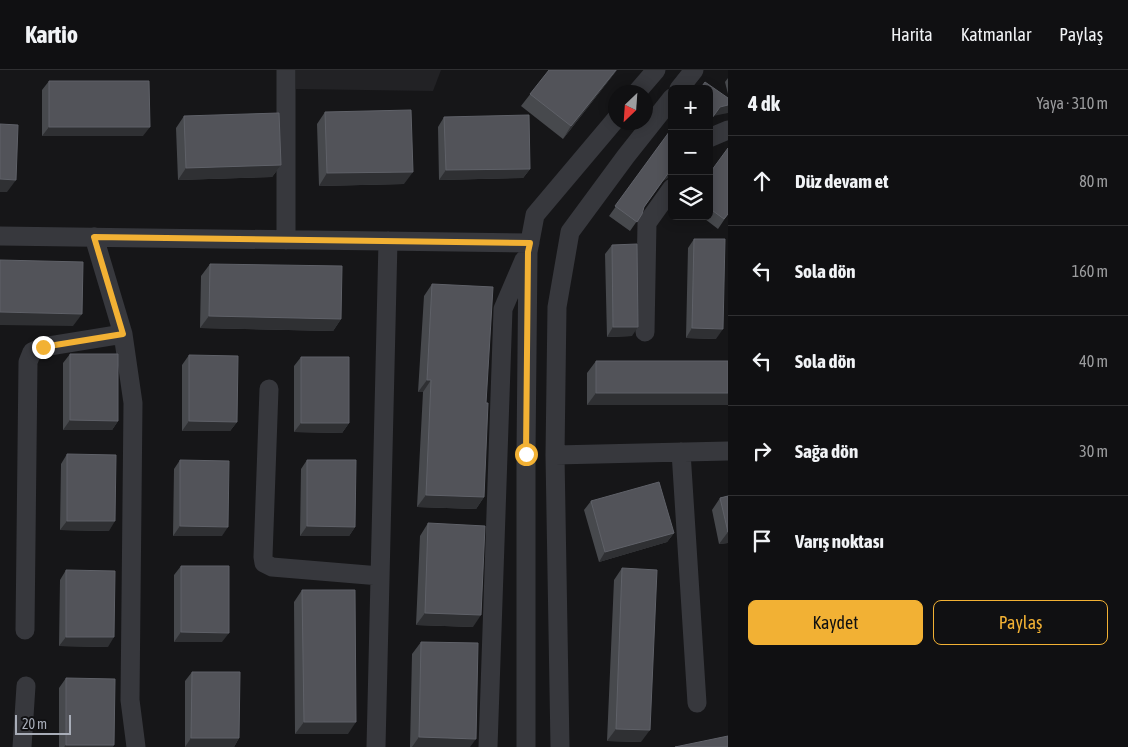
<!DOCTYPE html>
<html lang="tr">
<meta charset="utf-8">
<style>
:root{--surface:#101012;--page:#1e1e20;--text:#f1f3f6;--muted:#9c9d9f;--line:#303032;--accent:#f2b134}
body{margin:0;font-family:"Asap Condensed",sans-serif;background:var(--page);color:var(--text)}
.controls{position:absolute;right:15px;top:15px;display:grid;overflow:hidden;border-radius:8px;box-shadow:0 2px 12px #0003}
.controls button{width:45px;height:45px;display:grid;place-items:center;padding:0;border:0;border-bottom:1px solid var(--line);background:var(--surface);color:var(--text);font:25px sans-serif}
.compass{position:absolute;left:608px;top:15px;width:45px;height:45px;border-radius:50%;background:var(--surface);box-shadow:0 2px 12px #0003;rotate:205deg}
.scale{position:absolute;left:15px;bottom:12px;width:56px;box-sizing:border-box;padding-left:5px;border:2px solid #a8adb8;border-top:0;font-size:14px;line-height:18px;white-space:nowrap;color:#a8adb8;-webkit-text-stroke:4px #111113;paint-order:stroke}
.stop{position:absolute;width:15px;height:15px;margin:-11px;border:4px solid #f2b134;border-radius:50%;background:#fff}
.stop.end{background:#f2b134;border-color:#fff;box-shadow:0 1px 5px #0008}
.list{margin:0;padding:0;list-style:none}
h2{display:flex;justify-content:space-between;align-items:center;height:65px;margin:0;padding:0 20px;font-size:21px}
h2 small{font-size:16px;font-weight:400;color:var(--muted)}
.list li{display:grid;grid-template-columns:32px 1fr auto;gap:15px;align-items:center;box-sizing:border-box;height:90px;padding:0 20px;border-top:1px solid var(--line)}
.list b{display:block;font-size:19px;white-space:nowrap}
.list em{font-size:16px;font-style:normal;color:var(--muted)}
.actions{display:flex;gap:10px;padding:15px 20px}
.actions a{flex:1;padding:11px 0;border:1px solid var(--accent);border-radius:8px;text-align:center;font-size:18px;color:var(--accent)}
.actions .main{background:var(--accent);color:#111}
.icon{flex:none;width:28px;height:28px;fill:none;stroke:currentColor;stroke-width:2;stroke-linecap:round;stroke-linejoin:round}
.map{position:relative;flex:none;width:728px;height:677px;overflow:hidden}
header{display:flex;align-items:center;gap:30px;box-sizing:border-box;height:70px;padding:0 25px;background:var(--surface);border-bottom:1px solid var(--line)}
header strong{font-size:24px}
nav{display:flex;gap:28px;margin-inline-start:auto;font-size:18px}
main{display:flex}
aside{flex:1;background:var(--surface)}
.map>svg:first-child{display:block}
</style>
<header>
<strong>Kartio</strong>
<nav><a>Harita</a><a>Katmanlar</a><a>Paylaş</a></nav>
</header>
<main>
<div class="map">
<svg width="728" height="677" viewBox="0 0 728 677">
<rect width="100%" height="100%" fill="#161618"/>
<path fill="#222225" d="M 296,0 L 441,0 L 433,21 L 296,19 Z"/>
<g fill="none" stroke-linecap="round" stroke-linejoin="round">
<path stroke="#37383d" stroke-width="19" d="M 679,19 L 694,0
M 637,22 L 656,0
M 709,68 L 728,60
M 0,166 L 530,173
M 94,167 L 123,264 L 133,333 L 130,630 L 136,677
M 286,170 L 286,0
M 645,262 L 647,153 L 672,118
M 269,319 L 263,487 L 264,493 L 272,497 L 380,506
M 681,382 L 697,633
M 555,385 L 728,381
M 25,560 L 28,292 L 32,282 L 43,277 L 123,264
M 22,677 L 26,616
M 376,677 L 388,171
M 488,677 L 503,239 L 524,190
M 526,677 L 526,383 L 528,182 L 535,145 L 616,49
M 560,677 L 555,385 L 557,237 L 570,162 L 626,86 L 672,28"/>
</g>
<path fill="#47494d" d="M 549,0 L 617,0 L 563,69 L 521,36 Z
M 728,8 L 728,24 L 725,12 Z
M 49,11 L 143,66 L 42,66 L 42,20 Z
M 325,42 L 404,114 L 319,116 L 317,54 Z
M 184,46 L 281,95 L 272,107 L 178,110 L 176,58 Z
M 444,47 L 530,99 L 523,108 L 439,110 L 438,57 Z
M 672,58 L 669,107 L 663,111 L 644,137 L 642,144 L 630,161 L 609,146 Z
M 709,104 L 728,144 L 718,159 L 701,146 L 709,146 Z
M 694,169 L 716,269 L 686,268 L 688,178 Z
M 612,175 L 632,266 L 607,267 L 605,184 Z
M 210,194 L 341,249 L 333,261 L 200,258 L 201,206 Z
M 432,214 L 486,333 L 484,427 L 476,439 L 417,437 L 423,322 L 418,322 L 424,226 Z
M 70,284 L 118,351 L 112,360 L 63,360 L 63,293 Z
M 189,285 L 237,352 L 230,361 L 182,361 L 182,295 Z
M 301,287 L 349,353 L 342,363 L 294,362 L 294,296 Z
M 596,291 L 728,291 L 728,335 L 587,335 L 587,303 Z
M 67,384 L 109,461 L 60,460 L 61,394 Z
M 180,390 L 222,466 L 173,466 L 174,399 Z
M 307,390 L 355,457 L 349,466 L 300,466 L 301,399 Z
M 728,426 L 728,473 L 719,474 L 712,440 L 720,428 Z
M 591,431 L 674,463 L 667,472 L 599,492 L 584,440 Z
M 428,453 L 473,557 L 416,555 L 420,466 Z
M 181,496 L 222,572 L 174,572 L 174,505 Z
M 622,498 L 641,672 L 607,671 L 614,510 Z
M 66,500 L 108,577 L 59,576 L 60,510 Z
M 302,520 L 348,664 L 295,664 L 294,532 Z
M 421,572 L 470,677 L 410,677 L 412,584 Z
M 192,602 L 239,668 L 234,677 L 185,677 L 185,611 Z
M 66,608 L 113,677 L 59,677 L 59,618 Z"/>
<path fill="#2f3033" d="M 616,0 L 617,0 L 563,69 L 571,56 Z
M 728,35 L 728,43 L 713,46 L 709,52 L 709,50 L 720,37 Z
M 49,57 L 150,57 L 143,66 L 42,66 Z
M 281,95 L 272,107 L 178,110 L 186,98 Z
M 530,99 L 523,108 L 439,110 L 446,100 Z
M 672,101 L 672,104 L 669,107 L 663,111 L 669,102 Z
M 413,102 L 404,114 L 319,116 L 327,103 Z
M 0,109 L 16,110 L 7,122 L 0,122 Z
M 0,242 L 82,244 L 73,256 L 0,255 Z
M 209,246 L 341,249 L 333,261 L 200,258 Z
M 613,257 L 638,257 L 632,266 L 607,267 Z
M 692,258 L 723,259 L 716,269 L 686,268 Z
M 427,310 L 431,310 L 423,322 L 418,322 Z
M 596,323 L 728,323 L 728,335 L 587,335 Z
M 70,350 L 118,351 L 112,360 L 63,360 Z
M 189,351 L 237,352 L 230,361 L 182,361 Z
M 301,353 L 349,353 L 342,363 L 294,362 Z
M 426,425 L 484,427 L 476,439 L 417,437 Z
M 67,451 L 115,451 L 109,461 L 60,460 Z
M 180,456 L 228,457 L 222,466 L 173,466 Z
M 307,456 L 355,457 L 349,466 L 300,466 Z
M 728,462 L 728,473 L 719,474 Z
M 674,463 L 667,472 L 599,492 L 605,482 Z
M 425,543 L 481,545 L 473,557 L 416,555 Z
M 181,562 L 229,563 L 222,572 L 174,572 Z
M 66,567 L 114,567 L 108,577 L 59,576 Z
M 304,652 L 356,652 L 348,664 L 295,664 Z
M 616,659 L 650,660 L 641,672 L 607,671 Z
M 419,667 L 476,669 L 470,677 L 412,677 Z
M 191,668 L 239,668 L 234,677 L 185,677 Z
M 66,675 L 114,675 L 113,677 L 64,677 Z"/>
<path fill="#525359" stroke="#5f6168" d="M 549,0 L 616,0 L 571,56 L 530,24 Z
M 49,11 L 149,11 L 150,57 L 49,57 Z
M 705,12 L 728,28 L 728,35 L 720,37 L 712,48 L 709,50 L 709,19 L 700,19 Z
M 411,40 L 413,102 L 327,103 L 325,42 Z
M 279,43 L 281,95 L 186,98 L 184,46 Z
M 529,45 L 530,99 L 446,100 L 444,47 Z
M 0,54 L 18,55 L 16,110 L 0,109 Z
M 672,58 L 672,101 L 669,102 L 644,137 L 642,144 L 637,152 L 615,136 Z
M 728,78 L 728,144 L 724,149 L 709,138 L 709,104 Z
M 694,169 L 725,169 L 723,259 L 692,258 Z
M 637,174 L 638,257 L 613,257 L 612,175 Z
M 0,190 L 83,192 L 82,244 L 0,242 Z
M 210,194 L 342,196 L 341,249 L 209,246 Z
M 432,214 L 493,217 L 486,333 L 488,333 L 484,427 L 426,425 L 431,310 L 427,310 Z
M 70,284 L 118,284 L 118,351 L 70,350 Z
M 189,285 L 238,286 L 237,352 L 189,351 Z
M 301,287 L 349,287 L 349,353 L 301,353 Z
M 596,291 L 728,291 L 728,323 L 596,323 Z
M 67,384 L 116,385 L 115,451 L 67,451 Z
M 180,390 L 229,391 L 228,457 L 180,456 Z
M 307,390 L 356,390 L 355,457 L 307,456 Z
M 659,412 L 674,463 L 605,482 L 591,431 Z
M 728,426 L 728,462 L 720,428 Z
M 428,453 L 485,456 L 481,545 L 425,543 Z
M 181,496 L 229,496 L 229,563 L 181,562 Z
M 622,498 L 657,500 L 650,660 L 616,659 Z
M 66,500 L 115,501 L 114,567 L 66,567 Z
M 302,520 L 355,520 L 356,652 L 304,652 Z
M 421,572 L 478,573 L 476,669 L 419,667 Z
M 192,602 L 240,602 L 239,668 L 191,668 Z
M 66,608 L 115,609 L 114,675 L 66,675 Z
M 728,666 L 728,677 L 675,677 Z"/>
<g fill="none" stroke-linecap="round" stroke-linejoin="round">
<path stroke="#f2b134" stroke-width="6" d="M 43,277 L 123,264 L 94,167 L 530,173 L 528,182 L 526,384"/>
</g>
</svg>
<div class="controls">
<button>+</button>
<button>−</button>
<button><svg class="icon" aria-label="layers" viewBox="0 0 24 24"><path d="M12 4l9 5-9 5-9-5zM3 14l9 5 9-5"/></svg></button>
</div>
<svg class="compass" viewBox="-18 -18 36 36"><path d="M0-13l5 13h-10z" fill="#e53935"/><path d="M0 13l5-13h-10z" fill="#9c9d9f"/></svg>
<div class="scale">20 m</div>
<div class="stop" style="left:526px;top:384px"></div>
<div class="stop end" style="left:43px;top:277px"></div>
</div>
<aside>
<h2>4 dk<small>Yaya · 310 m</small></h2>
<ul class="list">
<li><svg class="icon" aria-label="ahead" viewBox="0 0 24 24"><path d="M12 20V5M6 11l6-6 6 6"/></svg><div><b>Düz devam et</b></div><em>80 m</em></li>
<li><svg class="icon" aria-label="left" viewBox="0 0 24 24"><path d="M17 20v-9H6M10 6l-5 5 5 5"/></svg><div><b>Sola dön</b></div><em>160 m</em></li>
<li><svg class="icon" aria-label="left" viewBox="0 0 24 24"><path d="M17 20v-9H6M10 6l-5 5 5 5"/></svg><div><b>Sola dön</b></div><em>40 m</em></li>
<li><svg class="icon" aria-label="right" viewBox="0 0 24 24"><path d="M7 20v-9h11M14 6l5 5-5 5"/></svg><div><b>Sağa dön</b></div><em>30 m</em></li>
<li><svg class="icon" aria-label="arrive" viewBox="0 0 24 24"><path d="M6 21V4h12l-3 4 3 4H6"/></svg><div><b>Varış noktası</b></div></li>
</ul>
<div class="actions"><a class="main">Kaydet</a><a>Paylaş</a></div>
</aside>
</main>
